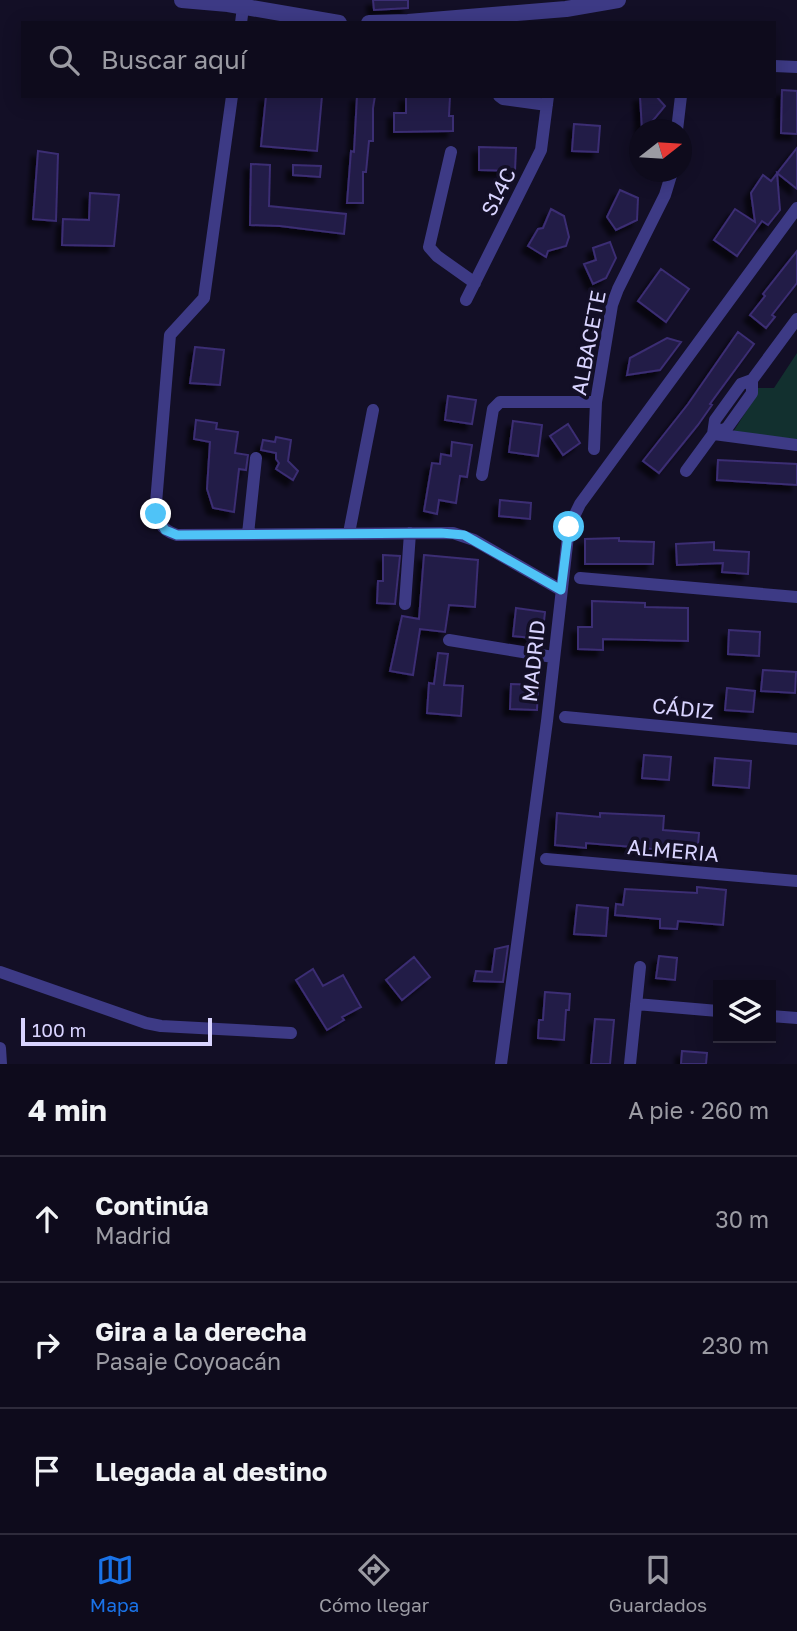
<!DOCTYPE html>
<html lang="es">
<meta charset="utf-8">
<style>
:root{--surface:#0e0b1c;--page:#171425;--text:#f1f3f6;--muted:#9b9ba3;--line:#2e2b3b;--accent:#1a73e8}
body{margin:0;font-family:"Golos Text",sans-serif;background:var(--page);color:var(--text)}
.controls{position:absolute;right:21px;bottom:21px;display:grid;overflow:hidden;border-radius:0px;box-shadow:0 4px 18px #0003}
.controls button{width:63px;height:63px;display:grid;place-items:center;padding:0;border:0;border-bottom:2px solid var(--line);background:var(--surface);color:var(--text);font:35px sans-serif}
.compass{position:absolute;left:629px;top:119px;width:63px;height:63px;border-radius:50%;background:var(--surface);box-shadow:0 4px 18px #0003;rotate:73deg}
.scale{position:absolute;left:21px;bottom:18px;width:191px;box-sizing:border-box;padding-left:7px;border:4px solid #d9d4ff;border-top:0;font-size:19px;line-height:24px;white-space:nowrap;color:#d9d4ff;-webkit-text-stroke:5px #130f26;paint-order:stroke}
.stop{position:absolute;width:21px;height:21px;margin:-16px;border:5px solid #4fc3f7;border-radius:50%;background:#fff}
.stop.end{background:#4fc3f7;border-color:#fff;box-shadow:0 2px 7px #0008}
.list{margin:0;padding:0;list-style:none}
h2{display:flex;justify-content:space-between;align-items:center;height:91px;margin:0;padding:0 28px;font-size:30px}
h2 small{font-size:23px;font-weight:400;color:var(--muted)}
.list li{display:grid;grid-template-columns:46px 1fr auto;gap:21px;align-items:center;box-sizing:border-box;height:126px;padding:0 28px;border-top:2px solid var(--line)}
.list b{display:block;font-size:26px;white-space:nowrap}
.list p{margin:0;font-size:23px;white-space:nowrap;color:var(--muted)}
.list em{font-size:23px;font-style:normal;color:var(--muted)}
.icon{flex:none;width:38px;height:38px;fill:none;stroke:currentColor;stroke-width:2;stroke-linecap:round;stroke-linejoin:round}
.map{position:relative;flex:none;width:797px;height:1064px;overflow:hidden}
.search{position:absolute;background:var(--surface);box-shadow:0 4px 18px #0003;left:21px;right:21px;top:21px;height:77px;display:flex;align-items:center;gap:18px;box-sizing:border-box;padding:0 24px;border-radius:0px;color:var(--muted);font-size:26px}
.sheet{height:469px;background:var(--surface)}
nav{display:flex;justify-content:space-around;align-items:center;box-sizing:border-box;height:98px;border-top:2px solid var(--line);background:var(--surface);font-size:19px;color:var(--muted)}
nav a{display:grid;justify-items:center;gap:4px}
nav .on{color:var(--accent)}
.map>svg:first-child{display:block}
</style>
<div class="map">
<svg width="797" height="1064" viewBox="0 0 797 1064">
<defs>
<filter id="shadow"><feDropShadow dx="-6" dy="6" stdDeviation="2" flood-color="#0009"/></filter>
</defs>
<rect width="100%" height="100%" fill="#130f26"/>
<path fill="#12302f" d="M 797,353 L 797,445 L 728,440 L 754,399 L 758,388 L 774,388 Z"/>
<path fill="#241b47" stroke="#3b2d73" stroke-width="2" filter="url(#shadow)" d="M 373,0 L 408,0 L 408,8 L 374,10 Z
M 782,90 L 797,91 L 797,134 L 781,133 Z
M 266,96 L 322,96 L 317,151 L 261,146 Z
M 357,96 L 375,96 L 373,108 L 373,141 L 369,141 L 366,172 L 363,172 L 363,203 L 347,203 L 351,151 L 354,152 Z
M 406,96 L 450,96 L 449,116 L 453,116 L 453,131 L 394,132 L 394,113 L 406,113 Z
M 640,96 L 656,96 L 665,106 L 645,130 L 642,130 Z
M 574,124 L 600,126 L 598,152 L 572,151 Z
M 479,147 L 516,148 L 515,171 L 479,170 Z
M 797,148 L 797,189 L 777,173 L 780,210 L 768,225 L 762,221 L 737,256 L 714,240 L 735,209 L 755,222 L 751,193 L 763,175 L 771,181 Z
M 38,151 L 58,154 L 56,221 L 33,219 Z
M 251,164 L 270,165 L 269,206 L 346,214 L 344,234 L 280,226 L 250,225 Z
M 293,165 L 321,166 L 320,177 L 293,175 Z
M 620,190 L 638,198 L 637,220 L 616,230 L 607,217 Z
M 90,193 L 119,195 L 114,246 L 62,245 L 63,219 L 89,220 Z
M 551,209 L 564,216 L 569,237 L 566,246 L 548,251 L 546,257 L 528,246 L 538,229 L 543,228 Z
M 610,242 L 616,258 L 606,278 L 593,284 L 584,264 L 596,260 L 593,248 Z
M 797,251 L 797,283 L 772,315 L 775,317 L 766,328 L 750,315 L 765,296 L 763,294 Z
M 661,269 L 689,289 L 666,322 L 638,301 Z
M 738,332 L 754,344 L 710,404 L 712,405 L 698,425 L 659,473 L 643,461 L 688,404 Z
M 667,338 L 681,342 L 660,370 L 627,375 L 630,358 Z
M 195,347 L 224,350 L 220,385 L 190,383 Z
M 448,396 L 476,400 L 472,424 L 445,420 Z
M 196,420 L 217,423 L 216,429 L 238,432 L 235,453 L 248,455 L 246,470 L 239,469 L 234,512 L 213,508 L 207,489 L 210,442 L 194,439 Z
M 513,421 L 542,425 L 538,456 L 509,452 Z
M 568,424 L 580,443 L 563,455 L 550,436 Z
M 276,437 L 291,440 L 288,461 L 298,471 L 293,480 L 276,469 L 279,463 L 276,459 L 276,453 L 261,450 L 263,440 L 275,442 Z
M 452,442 L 472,445 L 467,477 L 460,476 L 456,503 L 439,500 L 437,514 L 424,511 L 432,463 L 440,464 L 441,454 L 451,456 Z
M 718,460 L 797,464 L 797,485 L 717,480 Z
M 500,500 L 531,503 L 530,519 L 499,516 Z
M 619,538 L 619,541 L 654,542 L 653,564 L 585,564 L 585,539 Z
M 714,542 L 714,550 L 749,552 L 748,574 L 722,572 L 723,563 L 677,565 L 676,544 Z
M 383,555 L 400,556 L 395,604 L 377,603 L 378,581 L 383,581 Z
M 424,555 L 478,560 L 475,607 L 449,605 L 445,632 L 420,629 L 413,675 L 390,671 L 402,616 L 419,619 Z
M 592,601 L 645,603 L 645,607 L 688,608 L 688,641 L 603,639 L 603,650 L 578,649 L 578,627 L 592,627 Z
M 516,608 L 545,612 L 542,639 L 513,636 Z
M 729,630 L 760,632 L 759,656 L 728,654 Z
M 438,653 L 448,654 L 444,685 L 463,686 L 461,716 L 427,713 L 429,683 L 434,684 Z
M 763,670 L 796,672 L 795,693 L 761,691 Z
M 511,684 L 538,685 L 537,710 L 510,709 Z
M 727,688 L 755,691 L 753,712 L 725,710 Z
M 644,755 L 671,757 L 669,780 L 642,778 Z
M 715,758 L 751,761 L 749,788 L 713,785 Z
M 557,813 L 600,817 L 600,813 L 664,816 L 663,830 L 699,833 L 697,858 L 671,856 L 672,851 L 633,847 L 586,843 L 586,848 L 555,845 Z
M 697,887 L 726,890 L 723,925 L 678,921 L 677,929 L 660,928 L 660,919 L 615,915 L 616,904 L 623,905 L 625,889 L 697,893 Z
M 577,905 L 608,908 L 606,936 L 574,934 Z
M 508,946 L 503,982 L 474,981 L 476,971 L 492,972 L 495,949 Z
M 659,956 L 677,958 L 675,980 L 656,978 Z
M 414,957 L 430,977 L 402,1000 L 386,980 Z
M 313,969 L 323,986 L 343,975 L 361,1007 L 342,1017 L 344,1020 L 327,1030 L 296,980 Z
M 545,992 L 570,994 L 569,1010 L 566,1010 L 564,1040 L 538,1038 L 539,1020 L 543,1020 Z
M 595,1019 L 614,1020 L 610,1064 L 591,1064 Z
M 682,1051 L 707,1053 L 706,1064 L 681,1064 Z"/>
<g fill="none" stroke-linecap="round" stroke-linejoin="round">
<path stroke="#3d3a85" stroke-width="12" d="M 240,0 L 243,7 L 241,23
M 774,66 L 797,67
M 232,96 L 204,298 L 170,335 L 156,503 C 156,519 160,530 177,535 L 453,533 L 474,540 L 561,590
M 499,96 L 503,99 L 547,105
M 677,130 L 681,96
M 451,152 L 429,247 L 437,256 L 475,283
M 466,300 L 541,150 L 548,96
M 713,434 L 715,420 L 741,384 L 752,380 L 797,319
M 714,434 L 797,445
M 594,449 L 596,402 L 612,305 L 618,289 L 665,195 L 672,172
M 686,471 L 713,434 L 727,428 L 752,393 L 752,380
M 482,475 L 493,409 L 500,402 L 596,402
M 349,533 L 373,410
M 248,534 L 256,458
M 580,578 L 797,597
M 405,604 L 410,533
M 449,640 L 553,657
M 565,717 L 797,739
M 546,859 L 797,881
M 0,972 L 146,1023 L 161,1026 L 291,1033
M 636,1004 L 718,1011
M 771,1016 L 797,1018
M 0,1048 L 1,1064
M 501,1064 L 547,721 L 569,527 L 580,504 L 797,208
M 630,1064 L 640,967"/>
<path stroke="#3d3a85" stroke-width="16" d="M 182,0 L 228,4 L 339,23
M 369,23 L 408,22 L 566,9 L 618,0"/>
</g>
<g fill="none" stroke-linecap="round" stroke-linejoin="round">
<path stroke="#4fc3f7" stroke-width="9" d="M 156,514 L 165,530 L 177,535 L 441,533 L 464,535 L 561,590 L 569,527"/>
</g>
<g text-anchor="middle" stroke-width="7" stroke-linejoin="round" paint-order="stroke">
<g font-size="21" fill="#d9d4ff" stroke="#130f26">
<text transform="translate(499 192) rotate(-63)" y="7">S14C</text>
<text transform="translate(589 343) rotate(-79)" y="7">ALBACETE</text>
<text transform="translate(534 661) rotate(-84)" y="7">MADRID</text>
<text transform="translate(683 709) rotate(6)" y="7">CÁDIZ</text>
<text transform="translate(673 851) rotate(5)" y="7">ALMERIA</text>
</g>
</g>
</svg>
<div class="controls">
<button><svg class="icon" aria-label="layers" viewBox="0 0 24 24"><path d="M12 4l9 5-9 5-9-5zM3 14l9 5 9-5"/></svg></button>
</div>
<svg class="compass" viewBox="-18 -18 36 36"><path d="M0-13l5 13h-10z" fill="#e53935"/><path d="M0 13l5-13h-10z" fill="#9b9ba3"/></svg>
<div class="scale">100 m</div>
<div class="stop" style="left:569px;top:527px"></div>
<div class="stop end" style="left:156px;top:514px"></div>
<div class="search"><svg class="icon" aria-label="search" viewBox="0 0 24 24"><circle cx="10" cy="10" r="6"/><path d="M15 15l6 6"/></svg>Buscar aquí</div>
</div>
<section class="sheet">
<h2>4 min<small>A pie · 260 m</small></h2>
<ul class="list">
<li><svg class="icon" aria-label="ahead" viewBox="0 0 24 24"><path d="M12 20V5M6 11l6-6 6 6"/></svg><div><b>Continúa</b><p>Madrid</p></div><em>30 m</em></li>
<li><svg class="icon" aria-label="right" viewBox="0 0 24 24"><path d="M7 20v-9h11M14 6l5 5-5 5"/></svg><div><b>Gira a la derecha</b><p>Pasaje Coyoacán</p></div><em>230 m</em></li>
<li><svg class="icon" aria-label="arrive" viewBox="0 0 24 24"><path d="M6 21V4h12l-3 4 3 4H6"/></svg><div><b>Llegada al destino</b></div></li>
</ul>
</section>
<nav>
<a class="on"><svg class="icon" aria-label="map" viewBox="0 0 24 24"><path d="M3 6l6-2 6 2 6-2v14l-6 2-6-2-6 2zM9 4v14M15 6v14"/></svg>Mapa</a>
<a><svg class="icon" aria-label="directions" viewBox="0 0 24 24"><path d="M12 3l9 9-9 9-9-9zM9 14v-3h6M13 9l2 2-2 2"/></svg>Cómo llegar</a>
<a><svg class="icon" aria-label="saved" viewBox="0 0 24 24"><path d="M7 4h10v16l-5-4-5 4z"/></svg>Guardados</a>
</nav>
